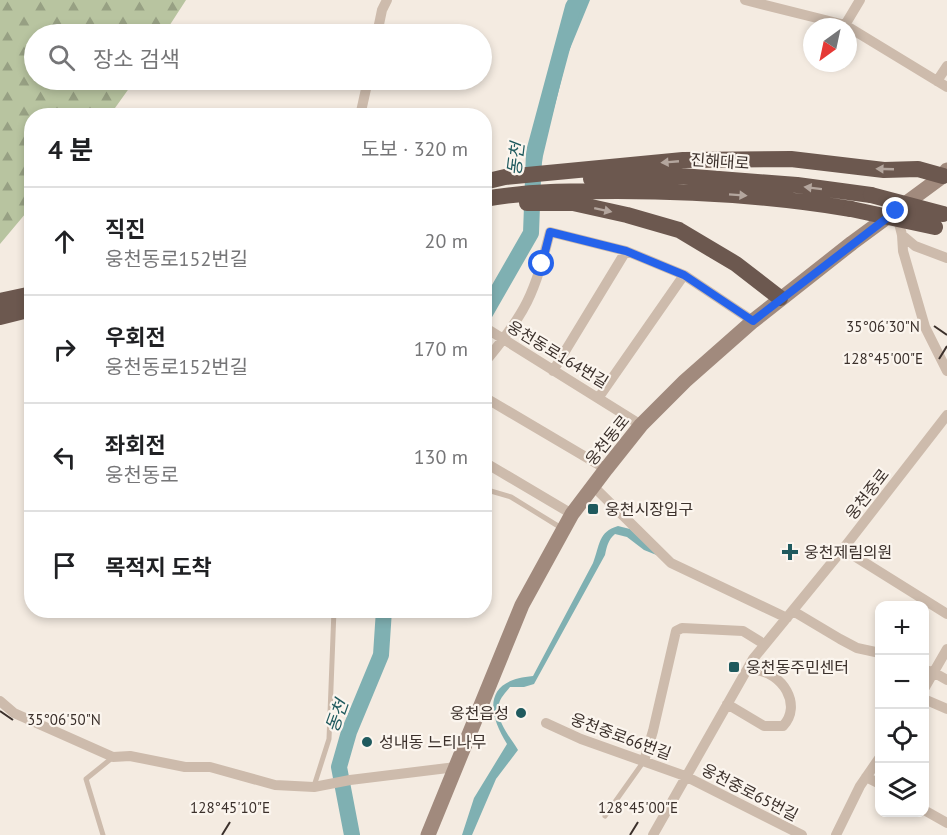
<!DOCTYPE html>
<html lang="ko">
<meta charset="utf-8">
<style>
:root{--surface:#fff;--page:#f6f6f6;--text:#202124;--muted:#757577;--line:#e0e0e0}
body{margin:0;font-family:"PT Sans","Noto Sans KR",sans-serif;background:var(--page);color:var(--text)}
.controls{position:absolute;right:18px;bottom:18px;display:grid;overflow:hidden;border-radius:12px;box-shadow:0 3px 9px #0003}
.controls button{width:54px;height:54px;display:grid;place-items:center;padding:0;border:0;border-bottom:2px solid var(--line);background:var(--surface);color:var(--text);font:30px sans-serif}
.compass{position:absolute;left:803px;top:18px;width:54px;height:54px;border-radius:50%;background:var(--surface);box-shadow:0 3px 9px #0003;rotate:213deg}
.stop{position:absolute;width:18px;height:18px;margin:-14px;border:4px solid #2563eb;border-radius:50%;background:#fff}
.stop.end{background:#2563eb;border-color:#fff;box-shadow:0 2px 6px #0008}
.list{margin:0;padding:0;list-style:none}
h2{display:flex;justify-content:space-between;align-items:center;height:78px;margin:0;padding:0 24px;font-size:26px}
h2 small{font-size:20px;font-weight:400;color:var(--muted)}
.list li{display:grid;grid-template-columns:39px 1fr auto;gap:18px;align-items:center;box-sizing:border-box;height:108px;padding:0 24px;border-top:2px solid var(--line)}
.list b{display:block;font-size:22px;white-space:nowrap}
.list p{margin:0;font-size:20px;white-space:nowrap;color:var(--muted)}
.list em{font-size:20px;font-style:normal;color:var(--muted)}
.icon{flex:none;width:33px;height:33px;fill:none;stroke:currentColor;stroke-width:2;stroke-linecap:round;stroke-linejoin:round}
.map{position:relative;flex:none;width:947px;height:835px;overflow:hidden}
.search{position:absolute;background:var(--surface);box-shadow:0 3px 9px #0003;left:24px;top:24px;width:468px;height:66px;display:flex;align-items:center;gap:15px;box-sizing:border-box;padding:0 21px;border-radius:33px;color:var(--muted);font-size:22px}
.panel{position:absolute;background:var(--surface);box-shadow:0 3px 9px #0003;left:24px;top:108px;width:468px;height:510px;border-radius:24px}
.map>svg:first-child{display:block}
</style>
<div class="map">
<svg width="947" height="835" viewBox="0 0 947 835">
<defs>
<pattern id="forest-firs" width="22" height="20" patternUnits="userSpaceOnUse" patternTransform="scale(1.5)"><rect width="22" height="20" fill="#b8c4a0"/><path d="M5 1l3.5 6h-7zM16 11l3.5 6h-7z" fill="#97a083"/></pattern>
</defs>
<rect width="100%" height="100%" fill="#f4ebe1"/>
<path fill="url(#forest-firs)" d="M 0,0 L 186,0 L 164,34 L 34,34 L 34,80 L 135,80 L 110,115 L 32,116 L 31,207 L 0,244 Z"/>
<path fill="#7fb0b2" d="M 577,0 L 590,0 L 567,56 L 543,156 L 531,233 L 534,152 L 573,7 Z
M 618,526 L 630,529 L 659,556 L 644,550 L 627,537 L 615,534 C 608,540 607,546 605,555 L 534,684 L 524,687 L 510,687 C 506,692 500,698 499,704 C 495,720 510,737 518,750 L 496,779 L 472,835 L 462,835 L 474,798 L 507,744 C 486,710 485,680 533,676 L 593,563 C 600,545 598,532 618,526 Z"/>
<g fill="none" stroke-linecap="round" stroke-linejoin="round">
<path stroke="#7fb0b2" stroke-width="16" d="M 484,315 L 531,233 L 534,152 L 573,7 L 577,0
M 352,835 L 339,767 L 349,732 L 381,655 L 384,610"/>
<path stroke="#cdbbac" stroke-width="5" d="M 484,489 L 511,497 L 563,529
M 314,786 L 329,739 L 334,610
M 605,816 L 644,761
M 103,835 L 86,779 L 112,758"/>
<path stroke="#cdbbac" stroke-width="10" d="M 745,0 L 845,25 L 947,87
M 845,25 L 860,0
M 377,34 L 382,10 L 387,0
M 937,81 L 947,66
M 360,116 L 368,80
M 897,215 L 902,235 L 903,251 L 925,327 L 947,371
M 902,235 L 915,246 L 947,258
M 484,327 L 641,425
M 484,363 C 500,344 516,324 527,302 C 538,280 544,255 550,232 L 626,251 L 684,275 L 753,321
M 553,371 L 626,251
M 484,397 L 606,469
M 599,397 L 684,275
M 484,462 L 572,514
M 593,486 L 671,563 L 787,618
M 843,549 L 947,614
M 793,611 L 840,639 L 857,648 L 880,653
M 924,670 L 933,672 L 947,680
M 924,689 L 947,649
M 924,699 L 947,709
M 0,701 L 14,713 L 113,757 L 130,756 L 185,767 L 210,767 L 275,785 L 314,787 L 350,780 L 456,767
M 727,704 L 764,726 L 783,726 C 803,705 782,672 755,670
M 546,723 L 581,739 L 685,776 L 802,835
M 644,761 L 653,731 L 676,631 L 682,628 L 743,631 L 764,644
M 866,777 L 880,784
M 924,810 L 947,823
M 653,835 L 753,659 L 843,549 L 947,415
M 836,835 L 860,786 L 880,757"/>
<path stroke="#a18a7d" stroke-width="15" d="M 428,835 L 522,605 L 572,514 L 606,469 L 641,425 L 685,381 L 753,321 L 852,243 L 943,176 L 947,170"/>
<path stroke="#6c584f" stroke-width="16" d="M 591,179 L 681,176 L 797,185 L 871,195
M 484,182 L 505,177 L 683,160 L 791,159 L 884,170 L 918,169 L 943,176
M 484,199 C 529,191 573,191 617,191 C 696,191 773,196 851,209
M 527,203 L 573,203 L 627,215 L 679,230 L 736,264 L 780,298
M 0,301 L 32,294
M 0,317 L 32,309"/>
<path stroke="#6c584f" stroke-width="16" d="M 871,195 L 943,214
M 851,209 L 935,227"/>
</g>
<defs><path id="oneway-solid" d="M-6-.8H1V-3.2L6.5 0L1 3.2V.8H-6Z" transform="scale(1.5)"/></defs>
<g fill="#b4a69e">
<use href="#oneway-solid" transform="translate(670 162) rotate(175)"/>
<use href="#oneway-solid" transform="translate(885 169) rotate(-178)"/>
<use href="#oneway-solid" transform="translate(813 188) rotate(-173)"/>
<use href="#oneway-solid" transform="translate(738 195) rotate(4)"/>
<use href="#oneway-solid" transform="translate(603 210) rotate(12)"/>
</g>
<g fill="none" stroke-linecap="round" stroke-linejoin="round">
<path stroke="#2563eb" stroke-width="8" d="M 542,264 L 550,232 L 626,251 L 684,275 L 753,321 L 896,211"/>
</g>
<path fill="none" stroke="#3b302b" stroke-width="2" d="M 934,326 L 947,335M 939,359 L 947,346M 0,711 L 13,720M 222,835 L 230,822M 630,835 L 638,822"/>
<g fill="#1f5a5e" stroke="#fbf5ee" stroke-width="2">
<rect x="587" y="503" width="12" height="12" rx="3"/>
<path d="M787 543h6v6h6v6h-6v6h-6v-6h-6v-6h6z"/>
<rect x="728" y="661" width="12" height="12" rx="3"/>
<circle cx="521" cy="713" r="6"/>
<circle cx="367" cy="742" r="6"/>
</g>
<g text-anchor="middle" stroke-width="4.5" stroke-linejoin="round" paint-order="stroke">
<g font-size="16" fill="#3b302b" stroke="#fbf5ee">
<text transform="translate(720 161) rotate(4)" y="6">진해대로</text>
<text transform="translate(558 354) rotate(31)" y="6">웅천동로164번길</text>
<text transform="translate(607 440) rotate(-51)" y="6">웅천동로</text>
<text transform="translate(867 494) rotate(-52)" y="6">웅천중로</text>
<text transform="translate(621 736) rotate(20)" y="6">웅천중로66번길</text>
<text transform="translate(750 792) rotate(27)" y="6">웅천중로65번길</text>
</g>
<g font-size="16" fill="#3b302b" stroke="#fbf5ee" text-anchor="start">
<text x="605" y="515">웅천시장입구</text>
<text x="804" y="558">웅천제림의원</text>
<text x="746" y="673">웅천동주민센터</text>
<text x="509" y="719" text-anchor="end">웅천읍성</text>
<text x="379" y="748">성내동 느티나무</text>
</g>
<g font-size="18" font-style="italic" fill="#1f5a5e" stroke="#fbf5ee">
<text transform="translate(516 159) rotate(-83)" y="6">동천</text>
<text transform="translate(337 716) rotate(-70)" y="6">동천</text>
</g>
</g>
<g font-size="15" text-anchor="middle" fill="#3b302b" stroke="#fbf5ee" stroke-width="4.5" stroke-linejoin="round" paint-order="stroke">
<text x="883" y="332">35°06'30"N</text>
<text x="883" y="364">128°45'00"E</text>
<text x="64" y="725">35°06'50"N</text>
<text x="230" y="813">128°45'10"E</text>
<text x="638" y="813">128°45'00"E</text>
</g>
</svg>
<div class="controls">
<button>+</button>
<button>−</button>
<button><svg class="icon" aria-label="locate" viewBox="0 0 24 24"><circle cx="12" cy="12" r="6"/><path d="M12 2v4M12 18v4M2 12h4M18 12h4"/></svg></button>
<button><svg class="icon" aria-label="layers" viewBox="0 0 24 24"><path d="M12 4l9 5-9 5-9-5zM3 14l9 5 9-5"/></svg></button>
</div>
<svg class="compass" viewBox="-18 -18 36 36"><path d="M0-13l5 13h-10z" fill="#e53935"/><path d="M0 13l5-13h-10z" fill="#757577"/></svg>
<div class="stop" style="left:542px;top:264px"></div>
<div class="stop end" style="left:896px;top:211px"></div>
<div class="search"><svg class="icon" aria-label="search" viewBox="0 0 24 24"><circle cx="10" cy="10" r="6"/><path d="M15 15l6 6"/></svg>장소 검색</div>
<section class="panel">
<h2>4 분<small>도보 · 320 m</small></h2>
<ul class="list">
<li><svg class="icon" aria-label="ahead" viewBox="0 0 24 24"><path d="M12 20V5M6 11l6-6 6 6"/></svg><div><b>직진</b><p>웅천동로152번길</p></div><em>20 m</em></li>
<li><svg class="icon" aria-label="right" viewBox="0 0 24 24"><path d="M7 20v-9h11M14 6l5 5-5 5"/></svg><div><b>우회전</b><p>웅천동로152번길</p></div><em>170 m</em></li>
<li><svg class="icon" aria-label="left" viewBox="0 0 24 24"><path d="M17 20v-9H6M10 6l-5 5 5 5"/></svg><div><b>좌회전</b><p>웅천동로</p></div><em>130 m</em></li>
<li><svg class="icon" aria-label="arrive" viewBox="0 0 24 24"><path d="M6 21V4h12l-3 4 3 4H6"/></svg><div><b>목적지 도착</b></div></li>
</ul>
</section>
</div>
